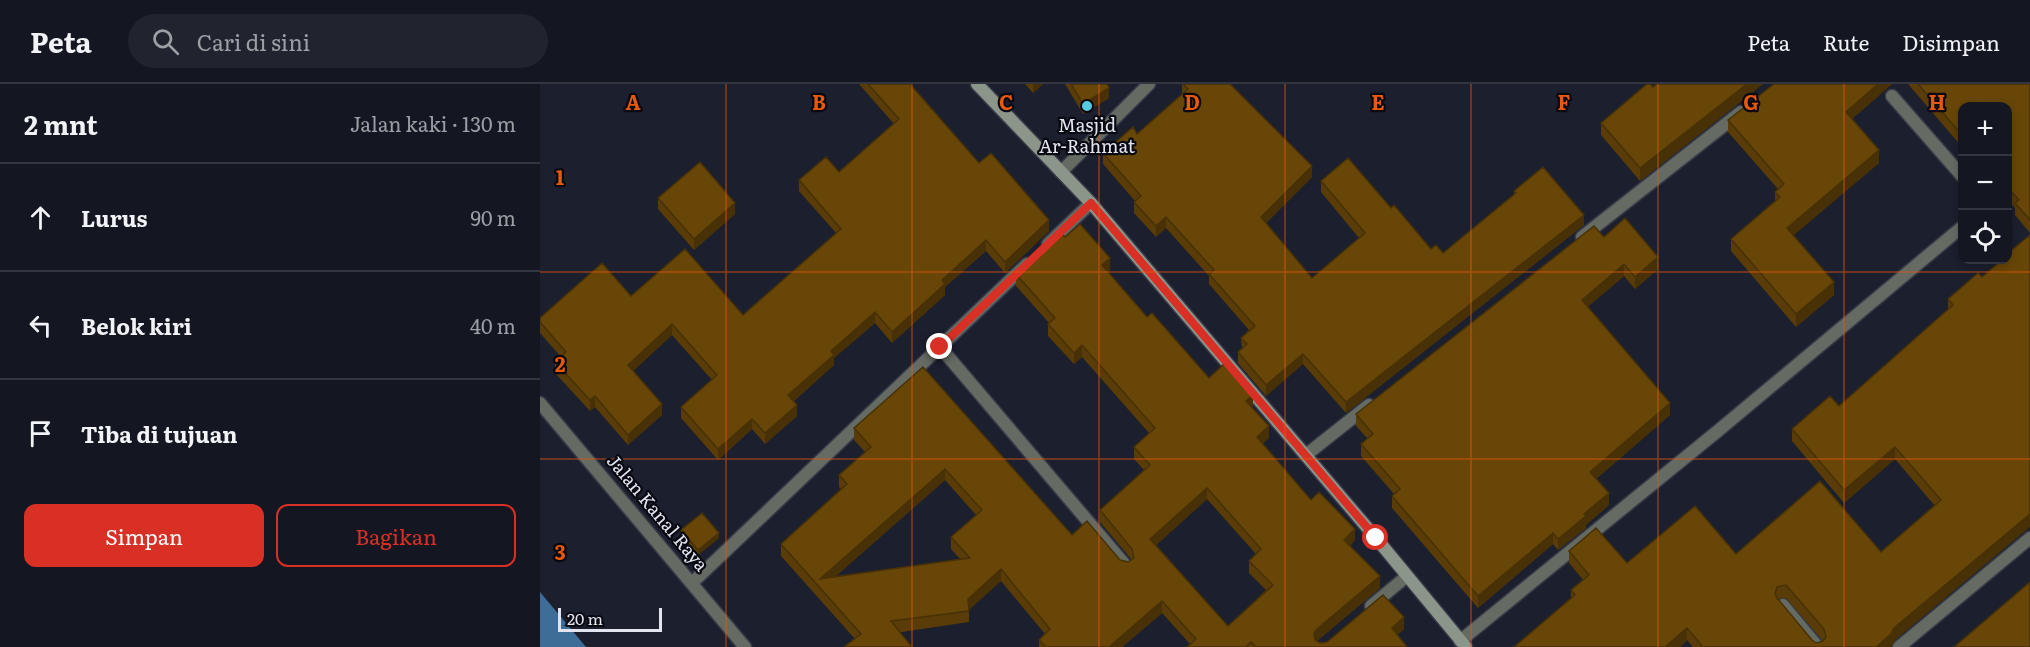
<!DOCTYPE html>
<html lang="id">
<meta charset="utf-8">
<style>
:root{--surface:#141722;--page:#21242f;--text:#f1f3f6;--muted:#9d9fa5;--line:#333640;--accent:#d93025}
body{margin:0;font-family:Literata,serif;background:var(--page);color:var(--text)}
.controls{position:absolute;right:18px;top:18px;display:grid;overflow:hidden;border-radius:12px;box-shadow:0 3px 9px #0003}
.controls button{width:54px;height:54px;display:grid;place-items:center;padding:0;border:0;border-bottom:2px solid var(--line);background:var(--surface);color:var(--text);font:30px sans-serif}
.scale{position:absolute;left:18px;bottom:15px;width:104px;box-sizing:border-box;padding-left:6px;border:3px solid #e2e5f0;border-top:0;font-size:16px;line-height:21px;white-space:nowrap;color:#e2e5f0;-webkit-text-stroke:4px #080910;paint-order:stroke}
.stop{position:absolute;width:18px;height:18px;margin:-14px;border:4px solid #d93025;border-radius:50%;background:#fff}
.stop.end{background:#d93025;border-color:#fff;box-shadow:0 2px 6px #0008}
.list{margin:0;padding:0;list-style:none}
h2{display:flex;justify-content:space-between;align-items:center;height:78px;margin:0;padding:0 24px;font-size:26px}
h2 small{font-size:20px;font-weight:400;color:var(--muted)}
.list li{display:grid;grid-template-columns:39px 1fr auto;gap:18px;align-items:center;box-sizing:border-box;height:108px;padding:0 24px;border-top:2px solid var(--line)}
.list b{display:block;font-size:22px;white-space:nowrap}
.list em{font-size:20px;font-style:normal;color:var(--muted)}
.actions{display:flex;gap:12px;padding:18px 24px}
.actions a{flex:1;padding:14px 0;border:2px solid var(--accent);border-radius:12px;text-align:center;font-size:21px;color:var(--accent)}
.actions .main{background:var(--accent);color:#fff}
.icon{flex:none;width:33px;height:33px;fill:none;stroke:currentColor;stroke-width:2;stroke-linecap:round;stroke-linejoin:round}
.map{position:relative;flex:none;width:1490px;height:563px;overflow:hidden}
header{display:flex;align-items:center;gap:36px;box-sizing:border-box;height:84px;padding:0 30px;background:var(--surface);border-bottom:2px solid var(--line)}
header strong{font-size:28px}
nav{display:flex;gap:33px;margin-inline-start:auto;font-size:21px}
.search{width:420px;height:54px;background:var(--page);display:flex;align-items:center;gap:15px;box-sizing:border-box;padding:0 21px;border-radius:33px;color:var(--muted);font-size:22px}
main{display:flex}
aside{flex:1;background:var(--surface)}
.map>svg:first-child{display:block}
</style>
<header>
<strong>Peta</strong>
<div class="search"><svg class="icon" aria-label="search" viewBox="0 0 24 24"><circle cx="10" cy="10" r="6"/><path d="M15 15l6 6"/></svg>Cari di sini</div>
<nav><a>Peta</a><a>Rute</a><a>Disimpan</a></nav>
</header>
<main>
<aside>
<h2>2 mnt<small>Jalan kaki · 130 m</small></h2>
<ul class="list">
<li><svg class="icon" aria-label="ahead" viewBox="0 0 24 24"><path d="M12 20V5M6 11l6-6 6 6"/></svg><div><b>Lurus</b></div><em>90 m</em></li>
<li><svg class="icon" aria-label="left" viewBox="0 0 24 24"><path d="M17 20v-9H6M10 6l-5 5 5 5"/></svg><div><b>Belok kiri</b></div><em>40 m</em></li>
<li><svg class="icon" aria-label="arrive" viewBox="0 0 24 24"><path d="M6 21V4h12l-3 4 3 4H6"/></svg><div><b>Tiba di tujuan</b></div></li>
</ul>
<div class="actions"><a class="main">Simpan</a><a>Bagikan</a></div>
</aside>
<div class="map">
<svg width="1490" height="563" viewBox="0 0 1490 563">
<rect width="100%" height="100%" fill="#1b1f2e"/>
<path fill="#3e6d97" d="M 0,508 L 46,563 L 0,563 Z"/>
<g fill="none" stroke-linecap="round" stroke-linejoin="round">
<defs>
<path id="lane" d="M 521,88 L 609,0"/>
<path id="street" d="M 1352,12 L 1422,92
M 1042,153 L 1201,28
M 508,160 L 551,119
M 400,263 L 586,482
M 0,319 L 205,563
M 766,371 L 829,321
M 152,499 L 487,180
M 1243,521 L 1278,563
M 831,522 L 867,492
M 920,557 L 1179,346 L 1422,143
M 1359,563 L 1490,454"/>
<path id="secondary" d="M 437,0 L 551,119 L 836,454 L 926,563"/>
</defs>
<use href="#lane" stroke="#373b49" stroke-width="15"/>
<use href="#street" stroke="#373b49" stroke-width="15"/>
<use href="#secondary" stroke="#373b49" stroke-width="15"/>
<use href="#lane" stroke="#656b63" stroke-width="12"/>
<use href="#street" stroke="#656b63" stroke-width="12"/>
<use href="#secondary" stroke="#8c958a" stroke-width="12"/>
</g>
<path fill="#593c07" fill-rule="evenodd" d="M 319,0 L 370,0 L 439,79 L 509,147 L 465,189 L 446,167 L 405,203 L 405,211 L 352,259 L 335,239 L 294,274 L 294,281 L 254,317 L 257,332 L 225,360 L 212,345 L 178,376 L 141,334 L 141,323 L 172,296 L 132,251 L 93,287 L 122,331 L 88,361 L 55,323 L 50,327 L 15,289 L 15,278 L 21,273 L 0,249 L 0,234 L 91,212 L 203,231 L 296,149 L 259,107 L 259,96 L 299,88 L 354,40 Z
M 485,0 L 503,0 L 493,9 Z
M 525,0 L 567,0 L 569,14 L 543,30 Z
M 642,0 L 692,0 L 691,1 L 772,93 L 726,139 L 772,194 L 819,154 L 781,108 L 781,97 L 851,124 L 891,165 L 903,169 L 974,110 L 974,107 L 1044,141 L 806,329 L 763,280 L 726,312 L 698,279 L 698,268 L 702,265 L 701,254 L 709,246 L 669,200 L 669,192 L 626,144 L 616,153 L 594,129 L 594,118 L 595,117 L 563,80 L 563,69 L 597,50 L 642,10 Z
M 1117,0 L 1223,0 L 1100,97 L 1061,51 L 1061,39 Z
M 1234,0 L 1352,0 L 1312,35 L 1339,79 L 1253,151 L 1294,211 L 1256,243 L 1191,167 L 1191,155 L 1235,117 L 1235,108 L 1238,105 L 1188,48 L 1188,36 Z
M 1368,0 L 1490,0 L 1490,149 L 1475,131 L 1475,124 L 1467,115 L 1467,22 L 1422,22 L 1422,63 Z
M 118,114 L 195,130 L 154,166 L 118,125 Z
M 1490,151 L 1354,557 L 1351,563 L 1153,563 L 1147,556 L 1140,563 L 974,563 L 1031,514 L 1031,506 L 1043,496 L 1029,479 L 1029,467 L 1087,479 L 1196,470 L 1341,468 L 1395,422 L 1355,375 L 1304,419 L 1252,357 L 1252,345 L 1299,322 L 1408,225 L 1408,215 L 1442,193 ZM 1246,514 L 1283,557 L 1276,559 L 1272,556 L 1238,515 Z
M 525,153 L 570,186 L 568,188 L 607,233 L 669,294 L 713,322 L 712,323 L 729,354 L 722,360 L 771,416 L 815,456 L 810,462 L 840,504 L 777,557 L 780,559 L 864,545 L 857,551 L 867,563 L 647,563 L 650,560 L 622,529 L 582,563 L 499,563 L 499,556 L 505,550 L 461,497 L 429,525 L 429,538 L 315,555 L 241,472 L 241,460 L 301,405 L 299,403 L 299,391 L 325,368 L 314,356 L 314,344 L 383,283 L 532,451 L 580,476 L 588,478 L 591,475 L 560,438 L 560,426 L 604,386 L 594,375 L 594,363 L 609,349 L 542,273 L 534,280 L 508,252 L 508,240 L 509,239 L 476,202 L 476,190 ZM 405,396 L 436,431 L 411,453 L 411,465 L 420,475 L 296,492 ZM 667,415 L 716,470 L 709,477 L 709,489 L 726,506 L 688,542 L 616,461 Z
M 1064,153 L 1118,185 L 1095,205 L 1084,192 L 1047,223 L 1130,331 L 1056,395 L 1069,421 L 1046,441 L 1046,444 L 1018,466 L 1013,460 L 938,524 L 852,424 L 852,412 L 854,410 L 821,372 L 821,360 L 828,355 L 816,342 L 816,330 Z
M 141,446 L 179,454 L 158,471 L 141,452 Z"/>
<path fill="#483106" d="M 493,0 L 503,0 L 493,9 Z
M 1207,0 L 1223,0 L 1100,97 L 1100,84 Z
M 1338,0 L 1352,0 L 1306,40 L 1306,28 Z
M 569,4 L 569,14 L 543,30 L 543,20 Z
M 1339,66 L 1339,79 L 1247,157 L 1247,144 Z
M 772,82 L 772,93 L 721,144 L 721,133 Z
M 195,119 L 195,130 L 154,166 L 154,155 Z
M 1044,131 L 1044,141 L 806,329 L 806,318 Z
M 626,133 L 626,144 L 616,153 L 616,142 Z
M 509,136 L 509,147 L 465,189 L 465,178 Z
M 446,156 L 446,167 L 405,203 L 405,211 L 352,259 L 352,248 L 402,196 Z
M 1118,173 L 1118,185 L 1095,205 L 1095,193 Z
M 570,174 L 570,186 L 562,193 L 562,181 Z
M 1084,180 L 1084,192 L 1042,228 L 1042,216 Z
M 1294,198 L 1294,211 L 1256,243 L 1256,230 Z
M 335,228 L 335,239 L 294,274 L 294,281 L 248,322 L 248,311 L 291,267 Z
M 132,240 L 132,251 L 88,292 L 88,281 Z
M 542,261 L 542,273 L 534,280 L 534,269 Z
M 763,270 L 763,280 L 726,312 L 726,301 Z
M 713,311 L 713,322 L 706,329 L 706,317 Z
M 55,312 L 55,323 L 50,327 L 50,316 Z
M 1130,319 L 1130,331 L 1050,400 L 1050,388 Z
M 122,320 L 122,331 L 88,361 L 88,351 Z
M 257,321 L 257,332 L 225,360 L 225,349 Z
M 212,335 L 212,345 L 178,376 L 178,365 Z
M 729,342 L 729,354 L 717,365 L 717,353 Z
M 1355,363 L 1355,375 L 1304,419 L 1304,406 Z
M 405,385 L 405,396 L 281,505 L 280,495 Z
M 667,404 L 667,415 L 610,467 L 610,455 Z
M 1069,409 L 1069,421 L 1046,441 L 1046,444 L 1018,466 L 1018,455 L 1044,430 Z
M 1490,430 L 1490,443 L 1354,557 L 1351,563 L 1336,563 L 1354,544 Z
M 815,445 L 815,456 L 804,467 L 804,456 Z
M 179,449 L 179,454 L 158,471 L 158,466 Z
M 1013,449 L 1013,460 L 938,524 L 938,512 Z
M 461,485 L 461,497 L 428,527 L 428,515 Z
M 840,492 L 840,504 L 777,557 L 774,561 L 774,549 L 777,545 Z
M 622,517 L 622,529 L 582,563 L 569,563 Z
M 864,533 L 864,545 L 852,556 L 852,544 Z
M 1147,544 L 1147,556 L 1140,563 L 1125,563 Z"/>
<path fill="#674608" stroke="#483106" stroke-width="1.5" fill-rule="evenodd" d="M 328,0 L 370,0 L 439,79 L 451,69 L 509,136 L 465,178 L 446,156 L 402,196 L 405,200 L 352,248 L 335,228 L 291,267 L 294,271 L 248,311 L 257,321 L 225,349 L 212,335 L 178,365 L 141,323 L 177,291 L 132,240 L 88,281 L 122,320 L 88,351 L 55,312 L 50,316 L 15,278 L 26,268 L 0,238 L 0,234 L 62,179 L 91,212 L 145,165 L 203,231 L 301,145 L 259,96 L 286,73 L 299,88 L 359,35 Z
M 531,0 L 567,0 L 569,4 L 543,20 Z
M 643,0 L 690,0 L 772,82 L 721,133 L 772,194 L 825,149 L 781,97 L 808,74 L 851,124 L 854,121 L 891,165 L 896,161 L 903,169 L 976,109 L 974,107 L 1003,83 L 1044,131 L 806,318 L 763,270 L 726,301 L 698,268 L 707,260 L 701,254 L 715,242 L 669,190 L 674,186 L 626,133 L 616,142 L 594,118 L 601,112 L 563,69 L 593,43 L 597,50 L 648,5 Z
M 1107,0 L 1110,0 L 1113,3 L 1117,0 L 1207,0 L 1100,84 L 1061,39 Z
M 1234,0 L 1338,0 L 1306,28 L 1339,66 L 1247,144 L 1294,198 L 1256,230 L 1191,155 L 1240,113 L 1235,108 L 1244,100 L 1188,36 Z
M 1378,0 L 1490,0 L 1490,136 L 1475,119 L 1479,116 L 1467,103 L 1467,22 L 1422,22 L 1422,51 Z
M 160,78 L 195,119 L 154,155 L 118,114 Z
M 1085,134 L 1118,173 L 1095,193 L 1084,180 L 1042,216 L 1130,319 L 1050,388 L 1069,409 L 1044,430 L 1046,432 L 1018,455 L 1013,449 L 938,512 L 852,412 L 860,405 L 821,360 L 833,350 L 816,330 L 1054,142 L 1064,153 Z
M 540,140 L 570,174 L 562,181 L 607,233 L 612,229 L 669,294 L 686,278 L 713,311 L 706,317 L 729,342 L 717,353 L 771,416 L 779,408 L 815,445 L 804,456 L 840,492 L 777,545 L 774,549 L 775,556 L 780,559 L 787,558 L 843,511 L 864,533 L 852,544 L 867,563 L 716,563 L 711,558 L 706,563 L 647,563 L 656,555 L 622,517 L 569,563 L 506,563 L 499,556 L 510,545 L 461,485 L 428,515 L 429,527 L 351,537 L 372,563 L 304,563 L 321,550 L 241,460 L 307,400 L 299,391 L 331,363 L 314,344 L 383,283 L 532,451 L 547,437 L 580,476 L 588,478 L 594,474 L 592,465 L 560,426 L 610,381 L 594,363 L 615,344 L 542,261 L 534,269 L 508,240 L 515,234 L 476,190 L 520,148 L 525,153 ZM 405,385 L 442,426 L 411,453 L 430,474 L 280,495 ZM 667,404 L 721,465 L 709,477 L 733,501 L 688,542 L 610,455 Z
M 1490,151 L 1490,430 L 1354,544 L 1351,550 L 1336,563 L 1163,563 L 1147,544 L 1125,563 L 974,563 L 1035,511 L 1031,506 L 1049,491 L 1029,467 L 1056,444 L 1087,479 L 1155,422 L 1196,470 L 1280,397 L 1341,468 L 1401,416 L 1355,363 L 1304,406 L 1252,345 L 1290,312 L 1299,322 L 1413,221 L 1408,215 L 1438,189 L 1442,193 L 1462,176 L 1467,176 L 1467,170 ZM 1246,501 L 1284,545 L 1286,553 L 1283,557 L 1276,559 L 1272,556 L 1237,514 L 1235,510 L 1237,503 Z
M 162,429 L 179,449 L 158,466 L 141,446 Z
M 1490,498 L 1490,563 L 1414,563 Z"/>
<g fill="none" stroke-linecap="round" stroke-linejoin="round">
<path stroke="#d93025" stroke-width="8" d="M 400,263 L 551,119 L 836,454"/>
</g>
<path fill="none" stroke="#e8590c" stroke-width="1.5" stroke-opacity="0.55" d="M 186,0 L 186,563M 372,0 L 372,563M 559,0 L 559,563M 745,0 L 745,563M 931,0 L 931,563M 1118,0 L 1118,563M 1304,0 L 1304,563M 0,188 L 1490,188M 0,375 L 1490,375"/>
<circle fill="#55cae0" stroke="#080910" stroke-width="2" cx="547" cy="22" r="6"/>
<g text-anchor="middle" stroke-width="4.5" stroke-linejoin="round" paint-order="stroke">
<g font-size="18" fill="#e2e5f0" stroke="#080910">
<text x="547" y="48">Masjid<tspan x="547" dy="21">Ar-Rahmat</tspan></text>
</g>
<g font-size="18" fill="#e2e5f0" stroke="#080910">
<text transform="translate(117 429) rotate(50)" y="6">Jalan Kanal Raya</text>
</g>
</g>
<g font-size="20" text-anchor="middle" font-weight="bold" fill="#e8590c" stroke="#080910" stroke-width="4.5" stroke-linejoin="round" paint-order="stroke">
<text x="93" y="26">A</text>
<text x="279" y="26">B</text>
<text x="466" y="26">C</text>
<text x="652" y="26">D</text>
<text x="838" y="26">E</text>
<text x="1024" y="26">F</text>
<text x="1211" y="26">G</text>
<text x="1397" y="26">H</text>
<text x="20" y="101">1</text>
<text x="20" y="288">2</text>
<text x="20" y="476">3</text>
</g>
</svg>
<div class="controls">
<button>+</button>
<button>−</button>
<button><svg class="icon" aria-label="locate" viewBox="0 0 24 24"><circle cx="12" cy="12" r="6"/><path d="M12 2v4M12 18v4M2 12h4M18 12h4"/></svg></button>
</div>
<div class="scale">20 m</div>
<div class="stop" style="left:836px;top:454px"></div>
<div class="stop end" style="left:400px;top:263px"></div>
</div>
</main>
